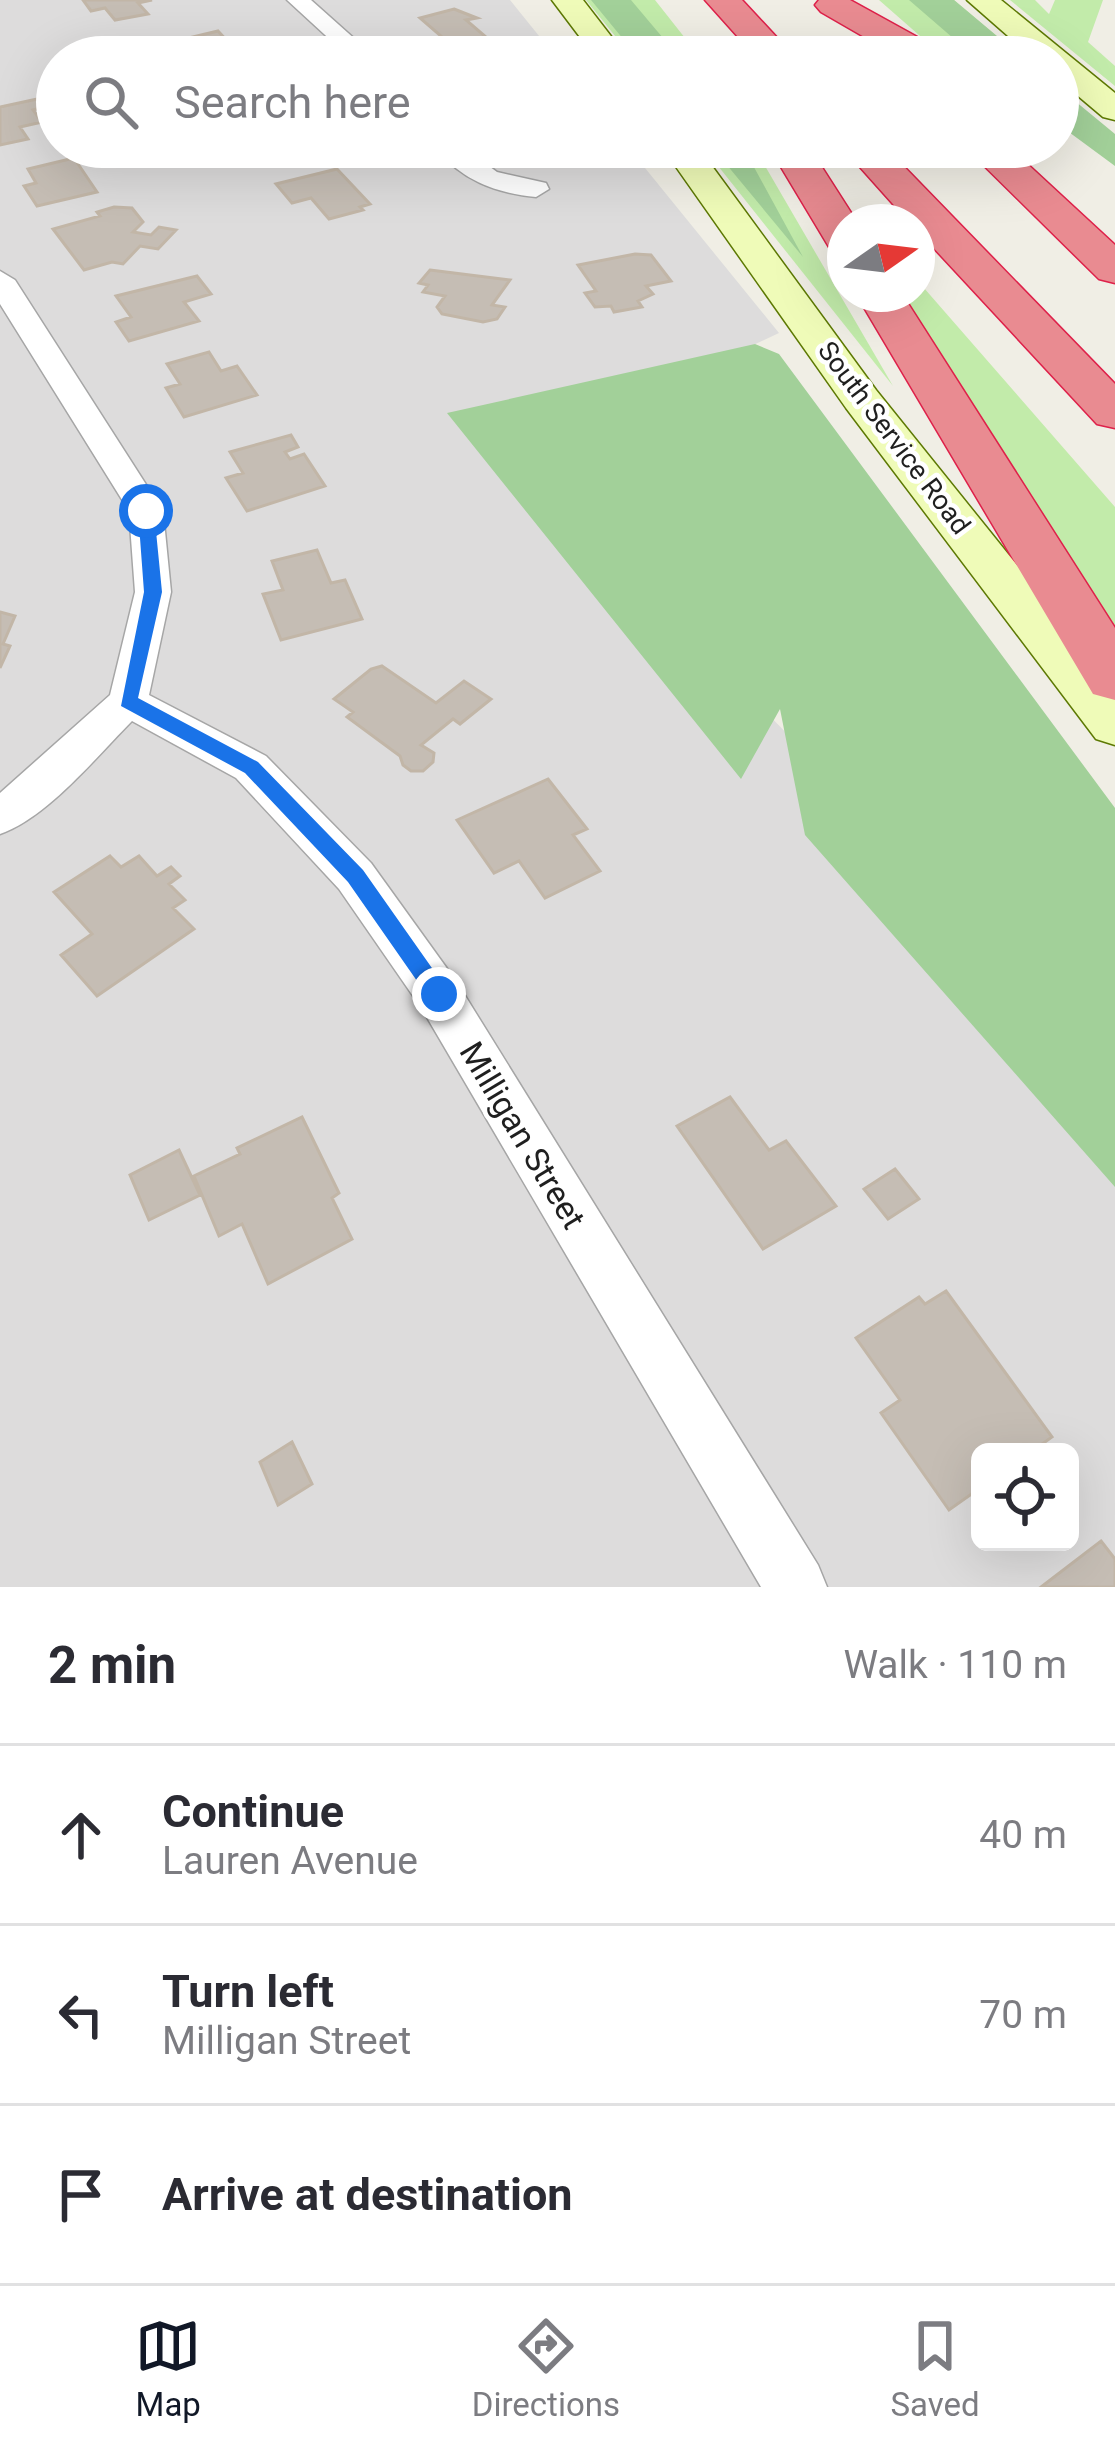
<!DOCTYPE html>
<meta charset="utf-8">
<style>
:root{--surface:#fff;--page:#f7f7f7;--text:#2b2b33;--muted:#7c7c81;--line:#e1e1e2;--accent:#111827}
body{margin:0;font-family:Roboto,sans-serif;background:var(--page);color:var(--text)}
.controls{position:absolute;right:36px;bottom:36px;display:grid;overflow:hidden;border-radius:18px;box-shadow:0 12px 48px #0002}
.controls button{width:108px;height:108px;display:grid;place-items:center;padding:0;border:0;border-bottom:3px solid var(--line);background:var(--surface);color:var(--text);font:60px sans-serif}
.compass{position:absolute;left:827px;top:204px;width:108px;height:108px;border-radius:50%;background:var(--surface);box-shadow:0 12px 48px #0002;rotate:76deg}
.stop{position:absolute;width:36px;height:36px;margin:-27px;border:9px solid #1a73e8;border-radius:50%;background:#fff}
.stop.end{background:#1a73e8;border-color:#fff;box-shadow:0 3px 12px #0008}
.list{margin:0;padding:0;list-style:none}
h2{display:flex;justify-content:space-between;align-items:center;height:156px;margin:0;padding:0 48px;font-size:51px}
h2 small{font-size:39px;font-weight:400;color:var(--muted)}
.list li{display:grid;grid-template-columns:78px 1fr auto;gap:36px;align-items:center;box-sizing:border-box;height:180px;padding:0 48px;border-top:3px solid var(--line)}
.list b{display:block;font-size:45px;white-space:nowrap}
.list p{margin:0;font-size:39px;white-space:nowrap;color:var(--muted)}
.list em{font-size:39px;font-style:normal;color:var(--muted)}
.icon{flex:none;width:66px;height:66px;fill:none;stroke:currentColor;stroke-width:2;stroke-linecap:round;stroke-linejoin:round}
.map{position:relative;flex:none;width:1115px;height:1587px;overflow:hidden}
.search{position:absolute;background:var(--surface);box-shadow:0 12px 48px #0002;left:36px;right:36px;top:36px;height:132px;display:flex;align-items:center;gap:30px;box-sizing:border-box;padding:0 42px;border-radius:66px;color:var(--muted);font-size:45px}
.sheet{height:696px;background:var(--surface)}
nav{display:flex;justify-content:space-around;align-items:center;box-sizing:border-box;height:168px;border-top:3px solid var(--line);background:var(--surface);font-size:33px;color:var(--muted)}
nav a{display:grid;justify-items:center;gap:6px}
nav .on{color:var(--accent)}
.map>svg:first-child{display:block}
</style>
<div class="map">
<svg width="1115" height="1587" viewBox="0 0 1115 1587">
<rect width="100%" height="100%" fill="#f0eee5"/>
<path fill="#dddcdc" fill-rule="evenodd" d="M 0,0 L 510,0 L 556,57 L 57,57 L 57,147 L 628,147 L 779,333 L 514,457 L 1115,1066 L 1115,1587 L 0,1587 ZM 980,1452 L 1070,1452 L 1070,1542 L 980,1542 Z"/>
<path fill="#c2ebaa" d="M 586,0 L 655,0 L 700,57 L 632,57 Z
M 879,0 L 954,0 L 1022,57 L 944,57 Z
M 1010,0 L 1035,0 L 1049,14 L 1055,0 L 1103,0 L 1088,42 L 1115,66 L 1115,86 Z
M 703,147 L 754,147 L 893,386 Z
M 917,280 L 1115,507 L 1115,641 L 895,294 L 917,294 Z"/>
<path fill="#a2d099" d="M 591,0 L 631,0 L 679,57 L 638,57 Z
M 909,0 L 954,0 L 1022,57 L 975,57 Z
M 1058,87 L 1115,134 L 1115,166 L 1058,124 Z
M 712,147 L 743,147 L 803,257 Z
M 755,344 L 779,354 L 1115,808 L 1115,1187 L 805,835 L 780,709 L 741,779 L 447,413 Z"/>
<path fill="#c5bdb4" stroke="#c2b6a7" stroke-width="3" d="M 83,0 L 152,0 L 138,3 L 148,14 L 115,20 L 105,8 L 91,11 Z
M 454,9 L 477,18 L 466,20 L 486,37 L 450,44 L 420,18 Z
M 218,31 L 242,57 L 193,57 L 184,47 L 178,48 L 185,56 L 163,57 L 151,47 Z
M 42,98 L 48,106 L 33,110 L 42,122 L 20,127 L 28,139 L 0,145 L 0,107 Z
M 74,158 L 97,192 L 37,206 L 24,186 L 36,183 L 28,169 Z
M 337,169 L 370,204 L 360,207 L 363,210 L 329,219 L 311,198 L 292,203 L 276,184 Z
M 114,207 L 132,208 L 143,222 L 133,232 L 151,235 L 159,227 L 176,230 L 158,249 L 140,246 L 123,264 L 112,262 L 84,270 L 53,229 L 100,216 L 97,212 Z
M 635,254 L 651,255 L 671,281 L 646,286 L 653,294 L 638,301 L 642,307 L 614,312 L 611,306 L 595,307 L 585,293 L 596,291 L 578,265 Z
M 430,270 L 510,280 L 492,305 L 505,307 L 497,319 L 483,322 L 442,314 L 437,307 L 445,296 L 423,292 L 428,285 L 419,283 Z
M 197,276 L 211,294 L 184,302 L 199,321 L 129,341 L 116,322 L 131,317 L 116,296 Z
M 209,352 L 221,371 L 237,366 L 257,395 L 184,417 L 166,388 L 180,384 L 167,364 Z
M 291,435 L 298,447 L 285,452 L 290,459 L 304,454 L 325,486 L 247,511 L 226,478 L 243,473 L 230,452 Z
M 317,550 L 331,583 L 345,580 L 362,619 L 281,640 L 263,594 L 283,590 L 272,561 Z
M 0,612 L 15,616 L 3,644 L 10,646 L 0,668 Z
M 382,666 L 436,703 L 464,681 L 491,699 L 460,724 L 453,719 L 421,745 L 434,753 L 433,762 L 423,771 L 411,771 L 403,765 L 400,756 L 347,717 L 353,712 L 334,699 L 371,669 Z
M 548,779 L 587,829 L 573,835 L 600,871 L 545,898 L 519,861 L 494,873 L 457,820 Z
M 110,856 L 121,867 L 139,856 L 157,876 L 171,867 L 180,876 L 169,884 L 185,900 L 173,908 L 194,929 L 97,996 L 61,955 L 92,934 L 54,892 Z
M 730,1097 L 769,1150 L 786,1141 L 836,1206 L 763,1249 L 677,1126 Z
M 302,1117 L 339,1193 L 332,1198 L 352,1239 L 268,1284 L 242,1224 L 219,1236 L 194,1176 L 240,1154 L 237,1148 Z
M 179,1150 L 200,1195 L 149,1220 L 130,1175 Z
M 895,1169 L 919,1199 L 888,1219 L 864,1189 Z
M 946,1291 L 1052,1437 L 1031,1452 L 980,1452 L 980,1488 L 949,1510 L 881,1413 L 900,1400 L 856,1338 L 919,1297 L 925,1304 Z
M 292,1442 L 312,1484 L 278,1505 L 260,1462 Z
M 1101,1541 L 1115,1559 L 1115,1587 L 1041,1587 Z"/>
<g fill="none" stroke-linecap="round" stroke-linejoin="round">
<defs>
<path id="minor" d="M 287,0 L 311,0 L 375,57 L 349,57 Z
M 435,147 L 463,147 L 497,172 L 546,183 L 549,189 L 536,197 C 495,193 461,180 435,147 Z
M 0,271 L 15,280 L 163,511 L 171,592 L 149,695 L 266,756 L 371,863 L 456,981 L 818,1565 L 827,1587 L 761,1587 L 422,1009 L 339,889 L 236,778 L 132,721 C 97,756 47,818 0,834 L 0,793 L 110,695 L 135,592 L 129,511 L 0,304 Z"/>
<path id="secondary" d="M 552,0 L 583,0 L 627,57 L 595,57 Z
M 967,0 L 1001,0 L 1115,93 L 1115,120 L 1103,117 L 1058,79 L 1058,57 L 1032,57 Z
M 662,147 L 698,147 L 876,390 L 1115,687 L 1115,745 L 1096,739 L 846,408 Z"/>
<path id="motorway" d="M 705,0 L 742,0 L 795,57 L 756,57 Z
M 819,0 L 850,0 L 939,49 L 945,57 L 899,57 L 821,12 L 815,5 Z
M 769,147 L 809,147 L 857,222 L 845,222 L 845,251 L 829,247 Z
M 842,147 L 885,147 L 1115,384 L 1115,428 L 1097,424 L 917,230 L 917,222 L 909,222 Z
M 965,147 L 1009,147 L 1115,245 L 1115,283 L 1099,279 Z
M 856,294 L 902,294 L 1115,628 L 1115,700 L 1093,694 Z"/>
</defs>
<use href="#minor" stroke="#a6a6a6" stroke-width="3"/>
<use href="#secondary" stroke="#5d7903" stroke-width="3"/>
<use href="#motorway" stroke="#de214a" stroke-width="3"/>
<use href="#minor" fill="#fff" fill-rule="evenodd"/>
<use href="#secondary" fill="#effbb8" fill-rule="evenodd"/>
<use href="#motorway" fill="#e98b91" fill-rule="evenodd"/>
</g>
<path fill="#1a73e8" d="M 146,506 L 154,511 L 162,592 L 138,698 L 258,762 L 363,870 L 446,988 L 446,1001 L 431,1001 L 348,882 L 245,773 L 121,706 L 144,592 L 138,511 Z"/>
<g text-anchor="middle" stroke-width="9" stroke-linejoin="round" paint-order="stroke">
<g font-size="27" fill="#1f1f1f" stroke="#fff">
<text transform="translate(894 438) rotate(53)" y="9">South Service Road</text>
</g>
<g font-size="33" fill="#1f1f1f" stroke="#fff">
<text transform="translate(523 1135) rotate(59)" y="12">Milligan Street</text>
</g>
</g>
</svg>
<div class="controls">
<button><svg class="icon" aria-label="locate" viewBox="0 0 24 24"><circle cx="12" cy="12" r="6"/><path d="M12 2v4M12 18v4M2 12h4M18 12h4"/></svg></button>
</div>
<svg class="compass" viewBox="-18 -18 36 36"><path d="M0-13l5 13h-10z" fill="#e53935"/><path d="M0 13l5-13h-10z" fill="#7c7c81"/></svg>
<div class="stop" style="left:146px;top:511px"></div>
<div class="stop end" style="left:439px;top:994px"></div>
<div class="search"><svg class="icon" aria-label="search" viewBox="0 0 24 24"><circle cx="10" cy="10" r="6"/><path d="M15 15l6 6"/></svg>Search here</div>
</div>
<section class="sheet">
<h2>2 min<small>Walk · 110 m</small></h2>
<ul class="list">
<li><svg class="icon" aria-label="ahead" viewBox="0 0 24 24"><path d="M12 20V5M6 11l6-6 6 6"/></svg><div><b>Continue</b><p>Lauren Avenue</p></div><em>40 m</em></li>
<li><svg class="icon" aria-label="left" viewBox="0 0 24 24"><path d="M17 20v-9H6M10 6l-5 5 5 5"/></svg><div><b>Turn left</b><p>Milligan Street</p></div><em>70 m</em></li>
<li><svg class="icon" aria-label="arrive" viewBox="0 0 24 24"><path d="M6 21V4h12l-3 4 3 4H6"/></svg><div><b>Arrive at destination</b></div></li>
</ul>
</section>
<nav>
<a class="on"><svg class="icon" aria-label="map" viewBox="0 0 24 24"><path d="M3 6l6-2 6 2 6-2v14l-6 2-6-2-6 2zM9 4v14M15 6v14"/></svg>Map</a>
<a><svg class="icon" aria-label="directions" viewBox="0 0 24 24"><path d="M12 3l9 9-9 9-9-9zM9 14v-3h6M13 9l2 2-2 2"/></svg>Directions</a>
<a><svg class="icon" aria-label="saved" viewBox="0 0 24 24"><path d="M7 4h10v16l-5-4-5 4z"/></svg>Saved</a>
</nav>
